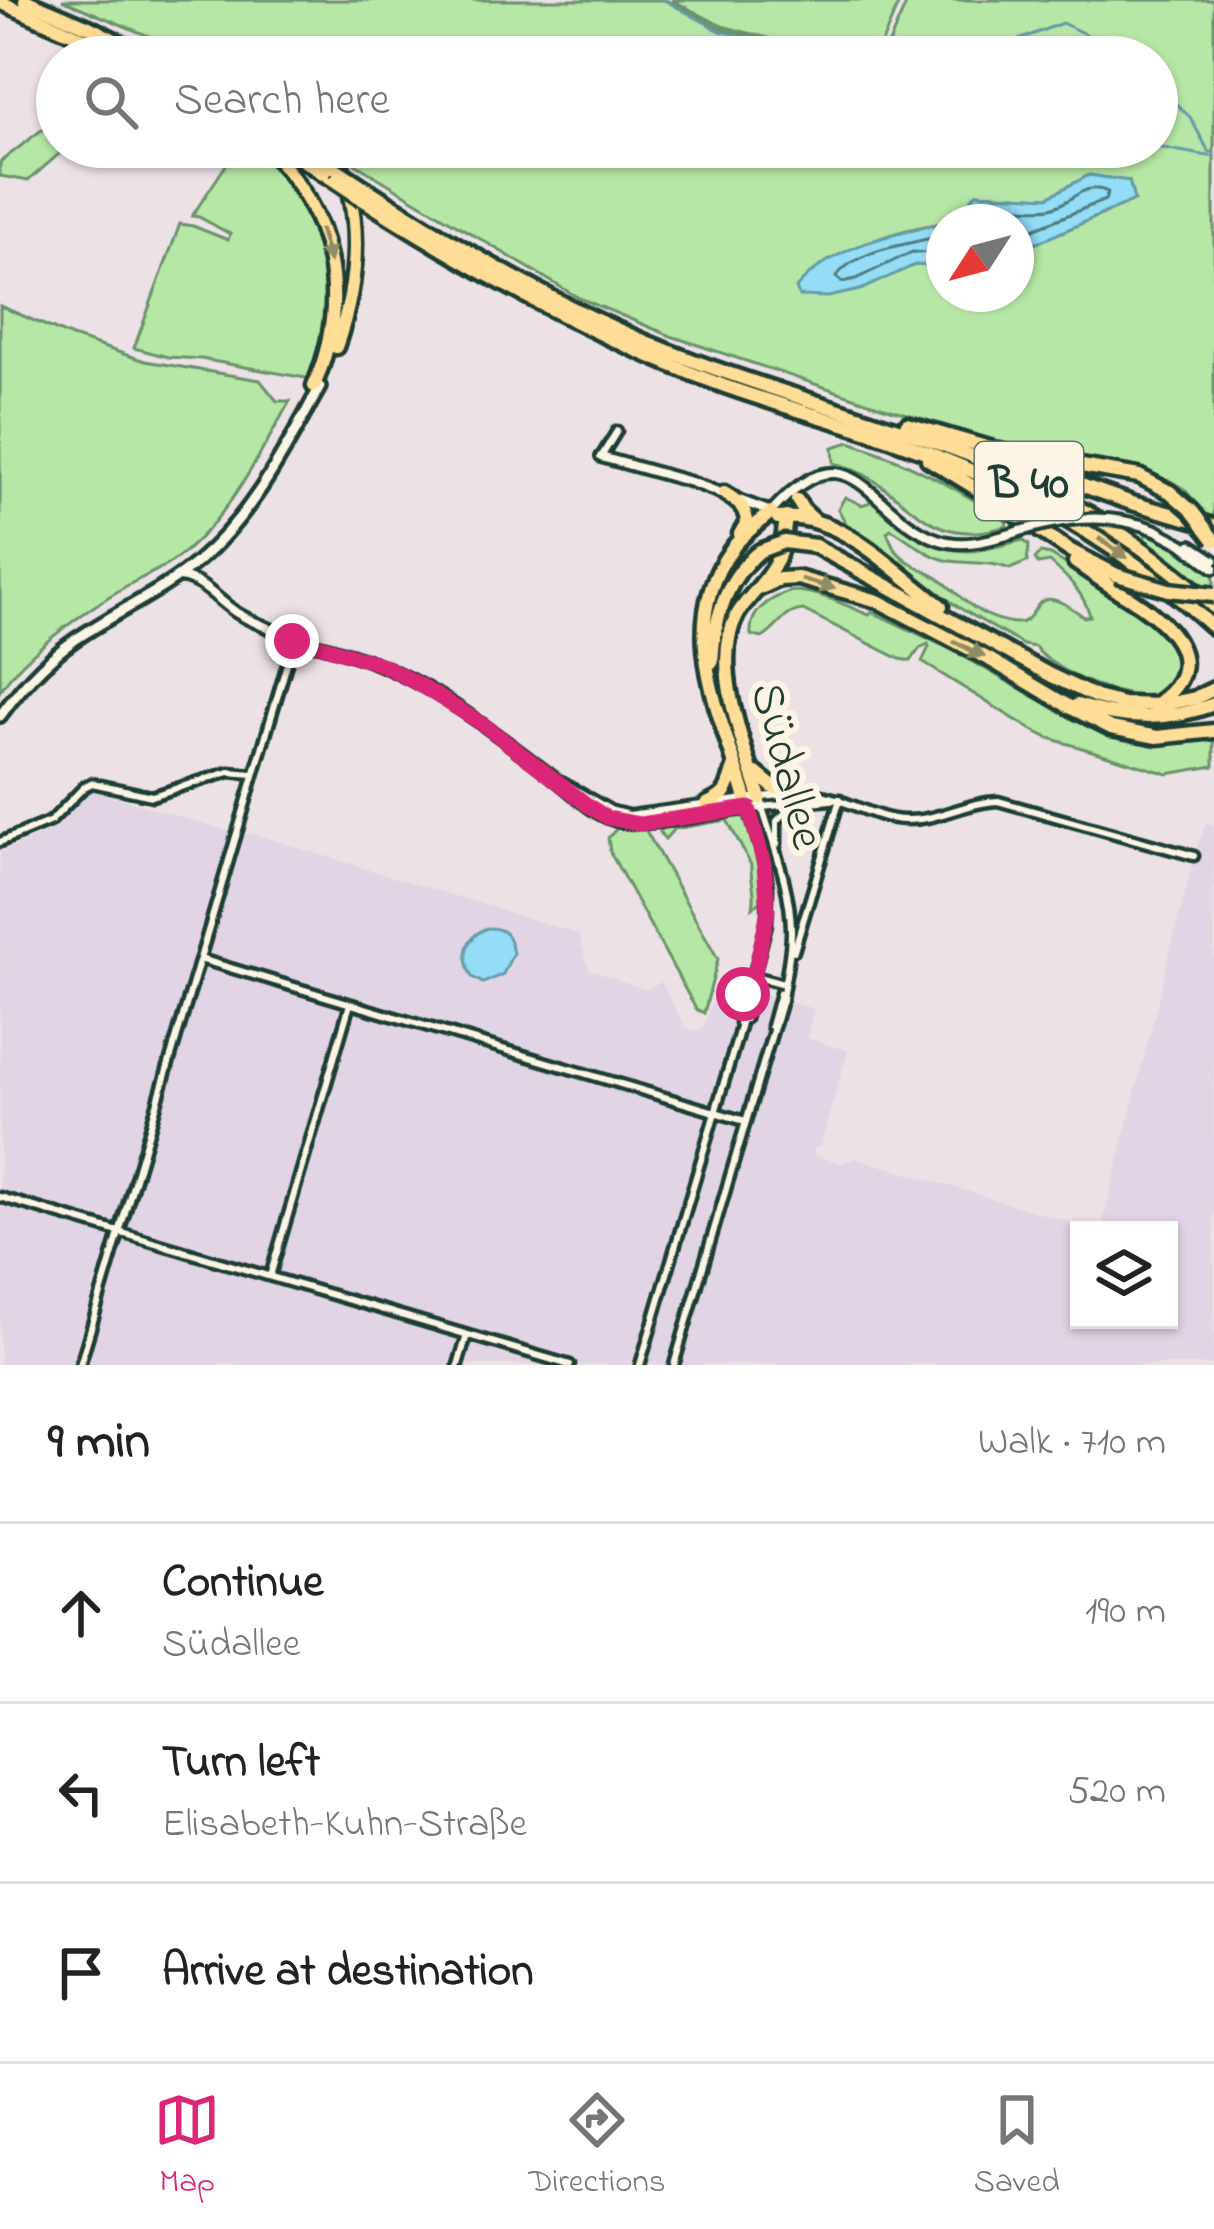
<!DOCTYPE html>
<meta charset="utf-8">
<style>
:root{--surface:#fff;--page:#f2f2f2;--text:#222;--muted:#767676;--line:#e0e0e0;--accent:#db2777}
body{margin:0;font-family:"Indie Flower",sans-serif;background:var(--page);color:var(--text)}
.controls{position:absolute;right:36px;bottom:36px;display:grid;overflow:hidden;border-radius:0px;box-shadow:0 3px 9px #0004}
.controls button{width:108px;height:108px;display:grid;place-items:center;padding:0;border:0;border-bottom:3px solid var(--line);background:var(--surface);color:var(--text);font:60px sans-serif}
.compass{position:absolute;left:926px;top:204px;width:108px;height:108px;border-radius:50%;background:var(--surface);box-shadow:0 3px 9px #0004;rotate:234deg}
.stop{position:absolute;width:36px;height:36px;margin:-27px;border:9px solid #db2777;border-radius:50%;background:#fff}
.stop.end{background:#db2777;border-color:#fff;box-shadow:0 3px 12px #0008}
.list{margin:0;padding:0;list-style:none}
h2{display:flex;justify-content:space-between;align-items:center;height:156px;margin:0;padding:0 48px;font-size:51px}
h2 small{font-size:39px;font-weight:400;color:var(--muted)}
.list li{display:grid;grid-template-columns:78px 1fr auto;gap:36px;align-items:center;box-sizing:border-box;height:180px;padding:0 48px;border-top:3px solid var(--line)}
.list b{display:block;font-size:45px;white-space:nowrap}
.list p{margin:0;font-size:39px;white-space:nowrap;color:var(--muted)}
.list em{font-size:39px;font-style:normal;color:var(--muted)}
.icon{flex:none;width:66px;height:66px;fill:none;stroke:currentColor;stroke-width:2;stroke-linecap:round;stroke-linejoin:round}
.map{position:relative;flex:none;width:1214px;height:1365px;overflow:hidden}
.search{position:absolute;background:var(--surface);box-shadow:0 3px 9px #0004;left:36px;right:36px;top:36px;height:132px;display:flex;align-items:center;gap:30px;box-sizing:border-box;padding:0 42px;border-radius:66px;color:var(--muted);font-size:45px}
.sheet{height:696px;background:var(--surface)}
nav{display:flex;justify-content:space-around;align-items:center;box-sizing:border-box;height:168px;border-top:3px solid var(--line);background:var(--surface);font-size:33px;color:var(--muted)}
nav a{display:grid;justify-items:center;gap:6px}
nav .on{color:var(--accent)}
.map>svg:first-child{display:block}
</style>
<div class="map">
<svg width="1214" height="1365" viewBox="0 0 1214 1365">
<rect width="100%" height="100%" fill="#ece2e5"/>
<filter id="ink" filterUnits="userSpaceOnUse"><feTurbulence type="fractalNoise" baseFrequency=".00833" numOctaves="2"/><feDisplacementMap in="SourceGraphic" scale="24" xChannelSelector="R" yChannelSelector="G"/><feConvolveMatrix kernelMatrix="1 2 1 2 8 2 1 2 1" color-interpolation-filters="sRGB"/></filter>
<g filter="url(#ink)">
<path fill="#e1d4e5" d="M 89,789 L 244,836 L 250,833 L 578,934 L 589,969 L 646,990 L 661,982 L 685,1027 L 697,1031 L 704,1027 L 719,976 L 724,973 L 734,976 L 736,986 L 814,1009 L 807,1038 L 848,1051 L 820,1147 L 815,1147 L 813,1155 L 841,1163 L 856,1158 L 1097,1230 L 1079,1230 L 1079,1320 L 1169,1320 L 1169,1230 L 1101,1230 L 1194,856 L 1207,821 L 1214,825 L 1214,1365 L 0,1365 L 0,852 L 43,834 L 46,827 L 59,823 Z"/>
<path fill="#b7e7a6" stroke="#6b926d" stroke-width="3" fill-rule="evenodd" d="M 62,0 L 666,0 L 721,29 L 829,57 L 199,57 Z
M 672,0 L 900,0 L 876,57 L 840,57 L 722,26 Z
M 908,0 L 1214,0 L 1214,518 L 1210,518 L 1184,489 L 1169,480 L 1161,481 L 1136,469 L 1007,444 L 884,407 L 671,336 L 579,298 L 355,164 L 344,147 L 1157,147 L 1157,57 L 883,57 ZM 1089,175 L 1129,181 L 1134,201 L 1034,244 L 1016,248 L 1016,294 L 944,294 L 944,266 L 915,265 L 895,273 L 834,260 C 870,237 915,226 956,221 L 977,193 L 1048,197 Z
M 57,118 L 57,147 L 67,147 L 28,181 L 0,176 L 0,162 Z
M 238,147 C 250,149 268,159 279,168 C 299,187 326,250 329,278 C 333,312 320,346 311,379 L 201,359 L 168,357 L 134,348 L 180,224 L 193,226 L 228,240 L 230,234 L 199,217 L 192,216 Z
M 0,306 L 72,337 L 145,361 L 260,380 L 277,401 L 290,401 C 258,457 229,518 177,558 C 163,569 144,576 128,585 C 90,607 23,654 0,691 Z
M 850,442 C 907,461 957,487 1006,521 L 1007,526 C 920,554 906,480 834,463 L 833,447 Z
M 845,497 L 862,505 L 873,501 C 900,526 927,550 966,551 C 985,551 1005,544 1023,540 L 1029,545 L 1027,562 L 1010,569 C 990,561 972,564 951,561 C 928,558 910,539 891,529 L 887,532 C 888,535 893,546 895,549 C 907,565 927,570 942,581 C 954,590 966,604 979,611 C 987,616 1006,623 1015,623 C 1043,625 1027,573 1084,617 L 1090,616 C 1084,593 1068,578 1050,562 L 1038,564 L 1035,559 L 1040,553 L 1051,555 C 1081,574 1171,624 1186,651 C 1191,661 1189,668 1182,676 C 1176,681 1168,691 1160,693 C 1128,704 1054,673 1035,647 L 1023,645 L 958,607 L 886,553 L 869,538 L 848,527 L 838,509 Z
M 1147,534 L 1190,554 L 1214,575 L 1214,585 L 1199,584 L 1142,540 Z
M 792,591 C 818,591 845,605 869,615 L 872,612 L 952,650 L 1079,722 L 1101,732 L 1154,743 L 1214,737 L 1214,766 L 1168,774 L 1049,738 L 1032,730 L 922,662 L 929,647 L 928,644 L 920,648 L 911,661 L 900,659 L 803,610 C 782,612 779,629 762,638 L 751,635 C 749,610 770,598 792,591 Z
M 726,816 L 744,817 L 757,858 L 763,901 L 753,907 C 757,891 750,881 751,865 L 727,820 L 674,829 L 665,839 L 660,833 L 660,830 L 675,823 Z
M 619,826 L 645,829 L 718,959 L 704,1013 L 696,1009 L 610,852 L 608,838 Z"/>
<path fill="#95dcf7" stroke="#669ca9" stroke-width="3" d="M 1089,175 L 1129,181 L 1134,200 L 1034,244 L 1016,248 L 1016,222 L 949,222 L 956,220 L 976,193 L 1048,197 Z
M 944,223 L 944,266 L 915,265 L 860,290 L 828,297 L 799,296 L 796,288 C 831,246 892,234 944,223 Z
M 487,928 C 506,927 510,937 513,953 L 503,974 L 483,983 L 472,977 C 461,956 465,937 487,928 Z"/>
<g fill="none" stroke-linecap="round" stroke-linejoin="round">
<path stroke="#4e7d82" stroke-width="3" d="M 970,222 L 984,205 C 1003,205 1038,212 1054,207 C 1076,200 1083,181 1108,192 L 1105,200 L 1016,236
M 944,235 L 914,242 C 891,247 852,254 836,277 L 842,282 L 856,279 L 912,252 L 944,254"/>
<path stroke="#669ca9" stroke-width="3" d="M 664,0 L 720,31 L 831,57
M 912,57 L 932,50 L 987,52 L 1062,23 L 1120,51 L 1127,57
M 1157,86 L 1190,117 L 1209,152 L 1214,153
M 1157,147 L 1214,157"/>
<defs>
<path id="minor" d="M 601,457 L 617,431
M 804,793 C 840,793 870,819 905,820 C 938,821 966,802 998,801 L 1194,856
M 762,797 L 791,794
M 0,842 L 51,821 L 84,787 L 92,783 L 152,796 L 229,772 L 253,774
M 777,844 L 777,821 L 793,805
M 794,951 L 840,799
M 200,959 L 745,1121
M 754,976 L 784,984
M 745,1019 L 755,986
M 739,1023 L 740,1003 L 752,979
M 771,1026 L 780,993
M 0,1197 L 570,1365
M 270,1276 L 350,1004
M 80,1365 L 289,657 L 297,646
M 458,1365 L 467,1335
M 640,1365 L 736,1042 L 767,924 L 768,886 L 765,864 L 749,808
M 674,1365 L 782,1000 C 785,977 791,955 791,931 C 791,889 774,847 762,807 L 840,799"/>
<path id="tertiary" d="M 601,457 L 691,482 L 771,512
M 771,512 C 852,421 868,514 937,539 C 962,548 986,541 1011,534
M 1156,530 L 1182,544 L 1214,568
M 1191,545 L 1214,560
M 180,577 C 204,581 217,600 237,613 C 258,626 279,629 297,646 C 315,640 333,649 350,654 C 424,677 487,727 548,773 C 569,789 589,813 616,821 C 648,830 725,810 762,807 L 760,798 L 629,816 L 610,811 L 562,783"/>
<path id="secondary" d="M 0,716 C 24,683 52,653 87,632 C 124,608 164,590 197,562 C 253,515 285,449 320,387"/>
<path id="trunk" d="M 25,0 L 89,27 L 149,57
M 0,2 L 126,57
M 266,147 C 334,213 351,299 314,386
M 282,147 L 335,181
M 302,147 L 335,168
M 332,147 C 365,208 359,283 336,347
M 367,189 C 464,251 565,311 673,353 C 769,391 870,416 967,454 C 1057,490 1143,541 1214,607
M 362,199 C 475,272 593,337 719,384 C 776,405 835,420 893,440 C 1011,481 1121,543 1214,628
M 907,424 L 1007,453 L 1139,476 L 1170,492
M 928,459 L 982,492 L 1069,550 L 1117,575
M 1007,459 L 1132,503 L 1214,526
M 724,493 C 736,500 746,507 747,522 L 740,534
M 797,500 L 803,510 L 815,521
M 778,518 C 841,511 894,572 941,606
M 815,546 L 1050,675 L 1096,697 L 1124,704 L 1162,705 L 1195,698 L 1214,689
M 1075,562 C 1091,573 1107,584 1123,594 C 1165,619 1214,661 1160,701
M 758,589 L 780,579 L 798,578 L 878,601 L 989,659 L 1075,710 L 1111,728 L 1157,737 L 1214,731
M 712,662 C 714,620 725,578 760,551
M 1077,705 C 1124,720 1168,722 1214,704
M 756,773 L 773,787 L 803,793
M 760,798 C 745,748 710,664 737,615 C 746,599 761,587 771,571 C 782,555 784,535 786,517
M 746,799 C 723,718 674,628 731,550 C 741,535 758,524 771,512
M 707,804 C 733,792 726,786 735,765"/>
</defs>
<use href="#minor" stroke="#1f3d34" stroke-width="15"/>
<use href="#tertiary" stroke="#1f3d34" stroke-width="16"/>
<use href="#secondary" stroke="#1f3d34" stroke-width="18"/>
<use href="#trunk" stroke="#1f3d34" stroke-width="21"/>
<use href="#minor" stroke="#fcf5e5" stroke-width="6"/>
<use href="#tertiary" stroke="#fcf5e5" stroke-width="8"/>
<use href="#secondary" stroke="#fcf5e5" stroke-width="9"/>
<use href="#trunk" stroke="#ffdd96" stroke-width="12"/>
<defs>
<path id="tertiary-bridge" d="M 1011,534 C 1060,518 1107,511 1156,530"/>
<path id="trunk-bridge" d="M 335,168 L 367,189
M 335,181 L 362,199
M 1170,492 L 1192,511 L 1214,540
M 760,551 L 784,542 L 815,546
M 1117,575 L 1169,590 L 1214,595"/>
</defs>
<use href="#tertiary-bridge" stroke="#1f3d34" stroke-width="16" stroke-linecap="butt"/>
<use href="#trunk-bridge" stroke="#1f3d34" stroke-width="21" stroke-linecap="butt"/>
<use href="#tertiary-bridge" stroke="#fcf5e5" stroke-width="8"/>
<use href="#trunk-bridge" stroke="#ffdd96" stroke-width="12"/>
</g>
<defs><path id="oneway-solid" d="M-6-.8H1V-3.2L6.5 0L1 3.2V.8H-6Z" transform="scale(3)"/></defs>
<g fill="#8f8d65">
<use href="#oneway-solid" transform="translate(325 246) rotate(74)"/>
<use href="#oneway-solid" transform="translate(1113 548) rotate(34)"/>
<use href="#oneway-solid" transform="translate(818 584) rotate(16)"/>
<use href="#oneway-solid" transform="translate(969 649) rotate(27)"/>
</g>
</g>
<g fill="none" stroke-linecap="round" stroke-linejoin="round" filter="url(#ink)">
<path stroke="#db2777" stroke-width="15" d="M 292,641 L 297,646 L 304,644 L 316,644 L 383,665 L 423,687 L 484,725 L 589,806 L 608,818 L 640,824 L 749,808 L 764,864 L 768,911 L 754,976 L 743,994"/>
</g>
<g text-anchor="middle" stroke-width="12" stroke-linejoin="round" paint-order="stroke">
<rect fill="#fcf5e5" stroke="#617469" stroke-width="3" x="975" y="442" width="108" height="78" rx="9"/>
<g font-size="45" font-weight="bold" fill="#1f3d34">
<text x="1029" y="497">B 40</text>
</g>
<g font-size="48" fill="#1f3d34" stroke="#fcf5e5">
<text transform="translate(790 765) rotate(75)" y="17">Südallee</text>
</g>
</g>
</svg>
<div class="controls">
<button><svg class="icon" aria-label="layers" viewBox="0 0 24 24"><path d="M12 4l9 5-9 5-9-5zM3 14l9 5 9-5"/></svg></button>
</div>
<svg class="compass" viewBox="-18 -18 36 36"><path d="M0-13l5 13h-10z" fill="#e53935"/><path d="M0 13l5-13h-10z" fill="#767676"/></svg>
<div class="stop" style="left:743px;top:994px"></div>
<div class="stop end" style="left:292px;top:641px"></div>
<div class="search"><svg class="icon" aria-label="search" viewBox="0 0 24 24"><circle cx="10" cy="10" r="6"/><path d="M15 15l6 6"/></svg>Search here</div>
</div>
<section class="sheet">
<h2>9 min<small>Walk · 710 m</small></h2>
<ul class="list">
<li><svg class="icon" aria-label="ahead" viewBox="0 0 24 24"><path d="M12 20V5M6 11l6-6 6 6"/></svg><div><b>Continue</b><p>Südallee</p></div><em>190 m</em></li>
<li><svg class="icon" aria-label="left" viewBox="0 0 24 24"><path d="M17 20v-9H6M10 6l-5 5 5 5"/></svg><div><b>Turn left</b><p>Elisabeth-Kuhn-Straße</p></div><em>520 m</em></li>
<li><svg class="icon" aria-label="arrive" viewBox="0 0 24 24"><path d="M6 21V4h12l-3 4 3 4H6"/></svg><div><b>Arrive at destination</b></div></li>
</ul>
</section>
<nav>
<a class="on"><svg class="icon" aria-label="map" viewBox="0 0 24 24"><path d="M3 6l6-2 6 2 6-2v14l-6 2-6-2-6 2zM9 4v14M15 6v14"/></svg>Map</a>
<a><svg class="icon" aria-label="directions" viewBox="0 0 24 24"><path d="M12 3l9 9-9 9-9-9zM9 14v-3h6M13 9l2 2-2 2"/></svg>Directions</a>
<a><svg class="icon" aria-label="saved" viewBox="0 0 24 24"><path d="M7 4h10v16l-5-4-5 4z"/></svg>Saved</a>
</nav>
